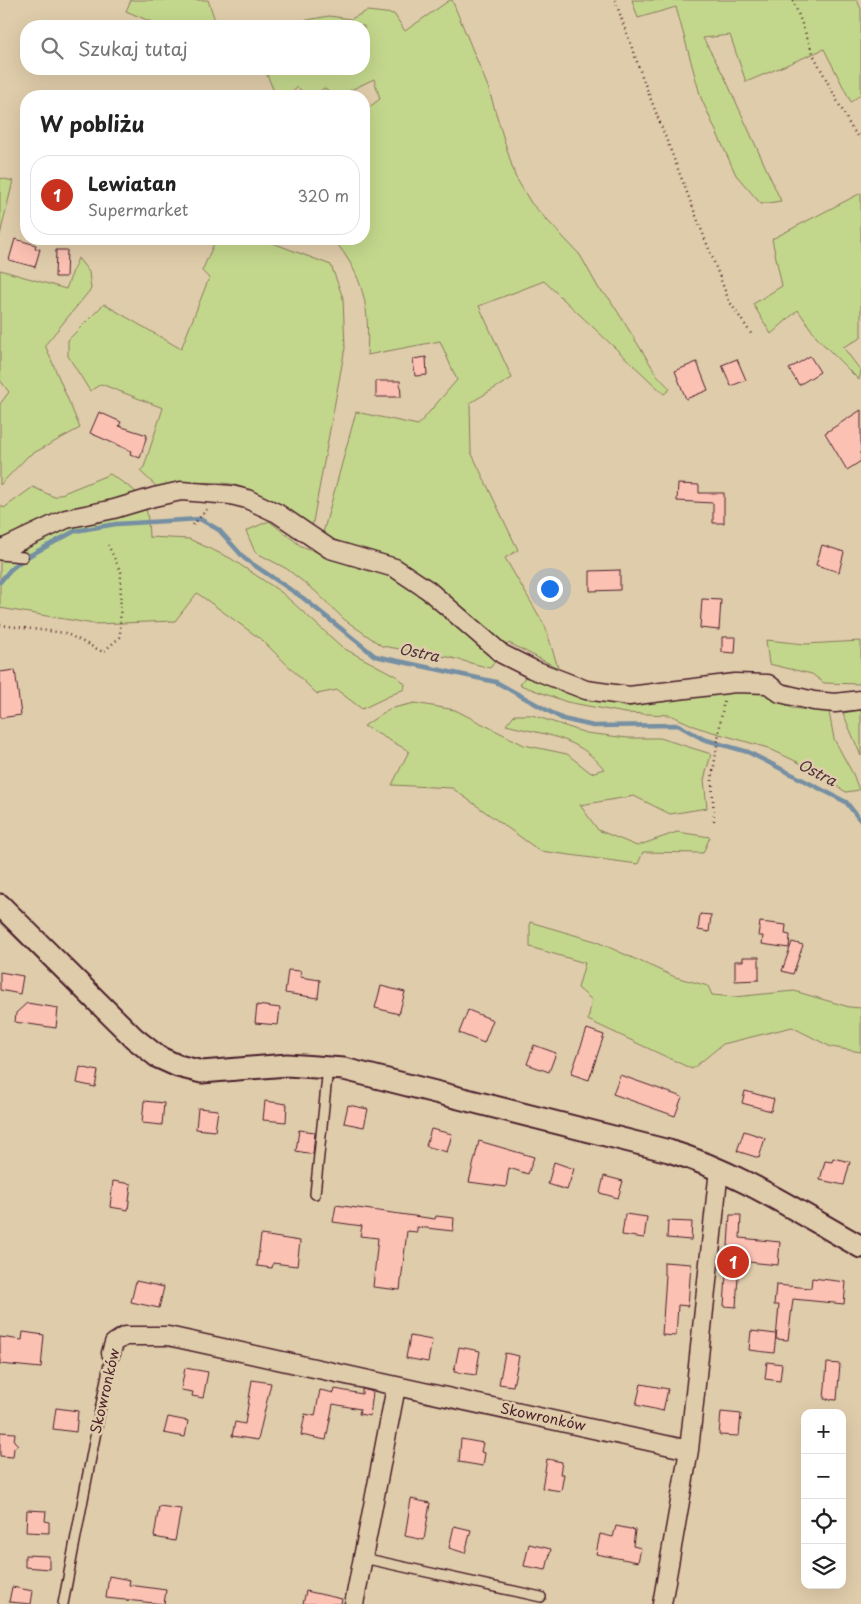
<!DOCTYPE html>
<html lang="pl">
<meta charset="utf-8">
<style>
:root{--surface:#fff;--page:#f6f6f6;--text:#222;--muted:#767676;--line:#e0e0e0;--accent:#c8321e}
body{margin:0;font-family:"Playpen Sans",sans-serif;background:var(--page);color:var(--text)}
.controls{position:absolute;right:15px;bottom:15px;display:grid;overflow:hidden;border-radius:10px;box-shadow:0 5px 20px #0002}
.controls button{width:45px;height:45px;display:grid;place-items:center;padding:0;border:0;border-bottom:1px solid var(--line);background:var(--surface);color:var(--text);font:25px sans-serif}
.you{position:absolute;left:549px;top:588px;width:18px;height:18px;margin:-12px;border:4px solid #fff;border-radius:50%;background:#1a73e8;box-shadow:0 0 0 8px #1a73e833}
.badge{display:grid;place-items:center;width:32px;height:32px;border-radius:50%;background:var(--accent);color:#fff;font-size:16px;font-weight:700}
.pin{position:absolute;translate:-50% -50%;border:2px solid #fff;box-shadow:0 1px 5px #0006}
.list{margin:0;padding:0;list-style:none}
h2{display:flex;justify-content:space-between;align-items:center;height:65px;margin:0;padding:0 20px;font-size:21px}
h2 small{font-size:16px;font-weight:400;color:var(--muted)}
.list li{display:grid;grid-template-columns:32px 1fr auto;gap:15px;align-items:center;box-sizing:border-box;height:80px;margin:0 10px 10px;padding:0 10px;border:1px solid var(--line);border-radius:20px}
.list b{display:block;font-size:19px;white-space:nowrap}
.list p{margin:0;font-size:16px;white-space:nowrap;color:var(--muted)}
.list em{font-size:16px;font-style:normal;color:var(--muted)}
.icon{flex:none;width:28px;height:28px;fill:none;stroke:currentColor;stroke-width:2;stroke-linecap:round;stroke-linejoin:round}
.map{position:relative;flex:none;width:861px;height:1604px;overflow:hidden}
.search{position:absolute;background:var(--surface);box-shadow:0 5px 20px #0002;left:20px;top:20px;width:350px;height:55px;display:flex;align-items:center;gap:12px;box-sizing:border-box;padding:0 18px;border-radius:20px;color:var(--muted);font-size:19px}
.panel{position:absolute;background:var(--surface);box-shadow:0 5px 20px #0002;left:20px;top:90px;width:350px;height:155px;border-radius:20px}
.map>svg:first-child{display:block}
</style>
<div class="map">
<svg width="861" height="1604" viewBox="0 0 861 1604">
<rect width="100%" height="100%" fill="#dfccaa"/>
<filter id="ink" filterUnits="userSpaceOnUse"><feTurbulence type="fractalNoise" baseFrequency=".02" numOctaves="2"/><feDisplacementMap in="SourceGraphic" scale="10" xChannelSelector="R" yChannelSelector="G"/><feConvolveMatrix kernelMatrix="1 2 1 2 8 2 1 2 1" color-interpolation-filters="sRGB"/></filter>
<g filter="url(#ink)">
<path fill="#c3d78c" stroke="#867b5c" d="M 131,0 L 208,0 L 217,26 L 161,26 L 126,11 Z
M 450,0 L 452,0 L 488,87 L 515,176 L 531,203 L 580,255 L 599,289 L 609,298 L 657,375 L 670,389 L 664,394 L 544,281 L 479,306 L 512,378 L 470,403 L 471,452 L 518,550 L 505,558 L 545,626 L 558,668 L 509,643 L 490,668 L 448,657 L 382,646 L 345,620 L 315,591 L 287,569 L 255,552 L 246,531 L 269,521 L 301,546 L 347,563 L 323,533 L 356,412 L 418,425 L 457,380 L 440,341 L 367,355 C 370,309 364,275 333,239 L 364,239 L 364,111 L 380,99 L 374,79 L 338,96 L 334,96 L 324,88 L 314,96 L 306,96 L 298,87 L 288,96 L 276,96 L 265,70 L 364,69 L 364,26 L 275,26 L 329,16 L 351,19 L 367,11 L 394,14 L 405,31 Z
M 632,0 L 857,0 L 861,9 L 861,94 L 851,102 L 824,49 L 746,82 L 730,35 L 703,38 L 725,78 L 781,201 L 761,204 L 736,175 L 701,98 L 676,7 L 638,18 Z
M 0,178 L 13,181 L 0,235 Z
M 861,193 L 861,338 L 843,347 L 861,371 L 859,380 L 817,338 L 798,310 L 771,334 L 753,304 L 782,286 L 772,239 Z
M 216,239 L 262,239 L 331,265 L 343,298 L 345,348 L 312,527 C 292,513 255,489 231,484 C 206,480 182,484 158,488 L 140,471 L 144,467 L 163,408 L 101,384 L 90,391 L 68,356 L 68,340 L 104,304 L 181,349 L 209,278 L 202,271 Z
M 78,258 L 89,272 L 91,289 L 45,345 L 80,428 L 28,456 L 0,485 L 0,404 L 9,392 L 0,380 L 0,270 L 66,289 Z
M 110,474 C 144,497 147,494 149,537 L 189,539 L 230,558 L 281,592 L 343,648 L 398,677 L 405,684 L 404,689 L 362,709 L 337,690 L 317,694 L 262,640 L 197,593 L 175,621 L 94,624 L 0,608 L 0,505 L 4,508 L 33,487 L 54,497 Z
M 766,640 L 805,644 L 861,641 L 861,684 L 824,683 L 812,674 L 769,664 Z
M 525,677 L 549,681 L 573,692 L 626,707 L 694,695 L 764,690 L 791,708 L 829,712 L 834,739 L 853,774 L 859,790 L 846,792 L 806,766 L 768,748 L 699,728 L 670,715 L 625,713 L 567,702 L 520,685 Z
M 415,703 L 455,710 L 524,745 L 567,754 L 591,773 L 604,769 C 578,736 545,735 506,725 L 514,715 L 532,715 L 586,733 L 628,738 L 660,738 L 711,754 L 704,780 L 707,808 L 670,814 L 634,796 L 580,805 L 598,830 L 637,846 L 677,832 L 710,837 L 703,853 L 643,852 L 638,864 L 540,851 L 452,788 L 392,785 L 409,751 L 364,726 L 389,709 Z
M 861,710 L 861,756 L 843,713 Z
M 530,922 L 595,941 L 675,977 L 708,986 L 712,995 L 734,997 L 794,991 L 849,1007 L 861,1008 L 861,1052 L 831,1047 L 792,1027 L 723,1044 L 692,1069 L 588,1020 L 592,1000 L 578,988 L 585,963 L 530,947 Z"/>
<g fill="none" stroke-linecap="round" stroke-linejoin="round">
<path stroke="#758fa3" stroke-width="4.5" d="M 0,582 L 10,570 L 25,558 L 75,531 L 116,524 L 200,519 L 219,530 L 245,559 L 303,598 L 375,656 L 496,682 L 563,719 L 593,726 L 678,725 L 703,739 L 748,752 L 846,802 L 861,821"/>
</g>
<path fill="#fbc1b3" stroke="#4a1f2b" d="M 15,239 L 36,245 L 35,249 L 40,249 L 35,267 L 9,260 Z
M 56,250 L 67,250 L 66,277 L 55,277 Z
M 810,356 L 820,372 L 799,385 L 789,369 Z
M 426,357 L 427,375 L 415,376 L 413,359 Z
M 737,359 L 746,380 L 731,386 L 722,365 Z
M 697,362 L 708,390 L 686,399 L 675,371 Z
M 376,381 L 400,381 L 401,397 L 376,397 Z
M 861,410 L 861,461 L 847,470 L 825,433 Z
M 99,412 L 121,422 L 119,426 L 147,435 L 140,458 L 130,454 L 131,451 L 90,433 Z
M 678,484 L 699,485 L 699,493 L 724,493 L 724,523 L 713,523 L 713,503 L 677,501 Z
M 822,545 L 844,552 L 839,572 L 816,565 Z
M 620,570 L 620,590 L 590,591 L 590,571 Z
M 702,599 L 721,600 L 719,630 L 700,628 Z
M 722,637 L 736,637 L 735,653 L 722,652 Z
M 15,670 L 21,715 L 0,718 L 0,672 Z
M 700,914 L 711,915 L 709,932 L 698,930 Z
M 760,922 L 786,925 L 785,934 L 790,935 L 789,948 L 762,944 L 763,936 L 758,936 Z
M 792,942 L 803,945 L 793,974 L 782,971 Z
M 743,957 L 759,957 L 759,980 L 735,981 L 735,961 L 743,961 Z
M 288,970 L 301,971 L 300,977 L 320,980 L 318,998 L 285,993 Z
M 0,972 L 23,976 L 20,994 L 0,990 Z
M 381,986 L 405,992 L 399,1014 L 375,1008 Z
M 27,1003 L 58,1008 L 56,1028 L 15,1022 L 16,1013 Z
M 257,1005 L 280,1008 L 278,1025 L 255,1023 Z
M 468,1010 L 493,1020 L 484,1043 L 459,1033 Z
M 587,1029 L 604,1035 L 589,1080 L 571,1074 Z
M 534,1045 L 556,1053 L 549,1072 L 527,1064 Z
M 80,1067 L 98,1071 L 95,1087 L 77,1083 Z
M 620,1075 L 682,1097 L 675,1116 L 613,1094 Z
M 745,1091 L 774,1099 L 771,1111 L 742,1103 Z
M 144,1101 L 164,1103 L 162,1125 L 142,1123 Z
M 265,1101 L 287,1104 L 286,1122 L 263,1120 Z
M 348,1105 L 368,1109 L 364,1127 L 344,1123 Z
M 198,1108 L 218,1110 L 215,1131 L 196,1129 Z
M 431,1129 L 452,1134 L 447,1152 L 426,1146 Z
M 299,1130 L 315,1132 L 313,1154 L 296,1151 Z
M 744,1131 L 765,1138 L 759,1158 L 737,1151 Z
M 479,1141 L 534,1157 L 528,1174 L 509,1168 L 506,1187 L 469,1182 Z
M 833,1158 L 850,1162 L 844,1185 L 820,1180 L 825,1161 L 832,1162 Z
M 554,1162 L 574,1169 L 567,1190 L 548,1184 Z
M 604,1176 L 623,1181 L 618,1198 L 600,1193 Z
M 113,1181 L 131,1184 L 128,1210 L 110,1207 Z
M 336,1205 L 435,1219 L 436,1216 L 454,1218 L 453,1231 L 417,1227 L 417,1232 L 407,1231 L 400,1290 L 373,1287 L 378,1238 L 360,1236 L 362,1226 L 333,1222 Z
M 625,1214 L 647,1217 L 644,1238 L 622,1235 Z
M 730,1215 L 741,1215 L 740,1238 L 780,1242 L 778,1265 L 739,1261 L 736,1307 L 724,1306 Z
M 668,1221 L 692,1222 L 691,1240 L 667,1238 Z
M 261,1235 L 300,1241 L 297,1266 L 273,1263 L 272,1268 L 257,1266 Z
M 664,1262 L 691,1264 L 688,1306 L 678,1305 L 676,1336 L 662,1335 L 666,1275 L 664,1275 Z
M 812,1278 L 846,1282 L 844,1304 L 793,1299 L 788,1340 L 776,1339 L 779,1305 L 774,1305 L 776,1285 L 811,1288 Z
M 136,1281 L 164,1287 L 159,1308 L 131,1302 Z
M 751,1331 L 776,1334 L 774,1353 L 749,1350 Z
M 23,1332 L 44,1335 L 41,1368 L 0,1364 L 0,1337 L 22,1340 Z
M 410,1336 L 432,1340 L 428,1362 L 406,1358 Z
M 459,1347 L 480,1351 L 476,1375 L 454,1372 Z
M 505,1353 L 519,1356 L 513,1386 L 499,1384 Z
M 767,1362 L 782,1364 L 780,1381 L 765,1379 Z
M 827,1363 L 840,1364 L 837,1400 L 824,1399 Z
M 185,1368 L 208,1372 L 203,1398 L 192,1396 L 193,1392 L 181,1390 Z
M 252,1380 L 271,1383 L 258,1440 L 232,1436 L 235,1422 L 245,1424 Z
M 641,1384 L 668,1389 L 663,1411 L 636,1405 Z
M 335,1389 L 362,1394 L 362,1389 L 373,1392 L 370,1416 L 359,1414 L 360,1409 L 333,1404 L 326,1440 L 301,1435 L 305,1414 L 315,1416 L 320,1390 L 334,1393 Z
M 56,1408 L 78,1411 L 76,1432 L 53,1429 Z
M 721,1412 L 741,1414 L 739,1436 L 719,1435 Z
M 168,1417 L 188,1421 L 185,1437 L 164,1433 Z
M 0,1432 L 15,1433 L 14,1441 L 18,1445 L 14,1448 L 13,1457 L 0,1456 Z
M 461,1439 L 483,1443 L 481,1452 L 485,1453 L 483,1466 L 459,1462 Z
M 547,1459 L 562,1462 L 560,1474 L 564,1474 L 561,1491 L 542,1488 Z
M 411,1499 L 430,1503 L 424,1540 L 405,1536 Z
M 159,1506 L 181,1509 L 175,1541 L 154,1537 Z
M 27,1510 L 46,1511 L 45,1521 L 49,1522 L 49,1533 L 26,1532 Z
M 454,1526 L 471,1530 L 465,1553 L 449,1548 Z
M 616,1526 L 635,1530 L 633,1546 L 641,1548 L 638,1562 L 596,1554 L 600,1534 L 613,1537 Z
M 529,1544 L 551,1549 L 546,1570 L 524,1566 Z
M 25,1555 L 49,1556 L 49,1569 L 25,1567 Z
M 109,1576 L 130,1580 L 129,1585 L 166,1590 L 164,1604 L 106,1598 Z
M 12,1587 L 33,1591 L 31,1604 L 9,1602 Z
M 306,1591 L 342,1599 L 341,1604 L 303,1604 Z"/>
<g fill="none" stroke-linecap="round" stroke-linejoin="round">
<defs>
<path id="service" d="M 0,555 L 23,557
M 315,1194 L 328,1067
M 363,1558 L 541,1597
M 63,1604 L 111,1353"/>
<path id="minor" d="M 0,550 L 66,519 L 114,509 L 154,497 L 181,491 L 231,495 L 247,499 L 277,513 L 330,549 L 395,568 L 428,590 L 502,654 L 532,669 L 586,690 L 629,696 L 735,683 L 768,684 L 780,693 L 814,701 L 835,703 L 861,700
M 111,1353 L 114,1343 L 125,1336 L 168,1336 L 689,1450
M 354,1604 L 396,1387
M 662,1604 L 689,1450 L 719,1169"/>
<path id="tertiary" d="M 0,905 L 134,1038 L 158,1057 L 178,1066 L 202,1072 L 287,1065 L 344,1069 L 669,1151 C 738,1172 798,1212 861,1247"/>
</defs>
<use href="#service" stroke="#4a1f2b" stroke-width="12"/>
<use href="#minor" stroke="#4a1f2b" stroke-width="21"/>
<use href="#tertiary" stroke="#4a1f2b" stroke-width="25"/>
<path stroke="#4a1f2b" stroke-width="2.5" stroke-dasharray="1 4" stroke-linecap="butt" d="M 615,0 L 643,79 L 729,301 L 752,335
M 793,0 L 814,56 L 852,129 L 861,139
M 193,525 L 208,508
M 0,625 L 65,633 L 103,652 L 120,637 L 121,572 L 108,545
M 714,821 L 712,779 L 724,699"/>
<use href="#service" stroke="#dfccaa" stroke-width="9"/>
<use href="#minor" stroke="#dfccaa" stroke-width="18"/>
<use href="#tertiary" stroke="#dfccaa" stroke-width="21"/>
</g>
</g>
<g text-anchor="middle" stroke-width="5" stroke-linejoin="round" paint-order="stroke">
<g font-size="14" fill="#4a1f2b" stroke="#dfccaa">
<text transform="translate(105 1391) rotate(-77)" y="5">Skowronków</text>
<text transform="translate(543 1417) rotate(12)" y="5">Skowronków</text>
</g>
<g font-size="15" font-style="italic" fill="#51323f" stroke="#dfccaa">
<text transform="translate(419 653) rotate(12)" y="5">Ostra</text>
<text transform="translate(817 773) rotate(27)" y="5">Ostra</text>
</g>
</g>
</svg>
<div class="controls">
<button>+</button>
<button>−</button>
<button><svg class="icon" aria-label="locate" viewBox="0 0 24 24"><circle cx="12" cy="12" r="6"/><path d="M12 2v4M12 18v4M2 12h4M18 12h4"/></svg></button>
<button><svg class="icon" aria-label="layers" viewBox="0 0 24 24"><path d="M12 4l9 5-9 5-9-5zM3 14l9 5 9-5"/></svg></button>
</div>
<div class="you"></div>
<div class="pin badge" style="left:733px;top:1262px">1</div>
<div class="search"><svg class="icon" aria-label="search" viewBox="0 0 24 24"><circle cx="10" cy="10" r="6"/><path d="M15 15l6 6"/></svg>Szukaj tutaj</div>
<section class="panel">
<h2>W pobliżu<small></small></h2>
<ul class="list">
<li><span class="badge">1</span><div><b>Lewiatan</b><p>Supermarket</p></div><em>320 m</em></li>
</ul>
</section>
</div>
